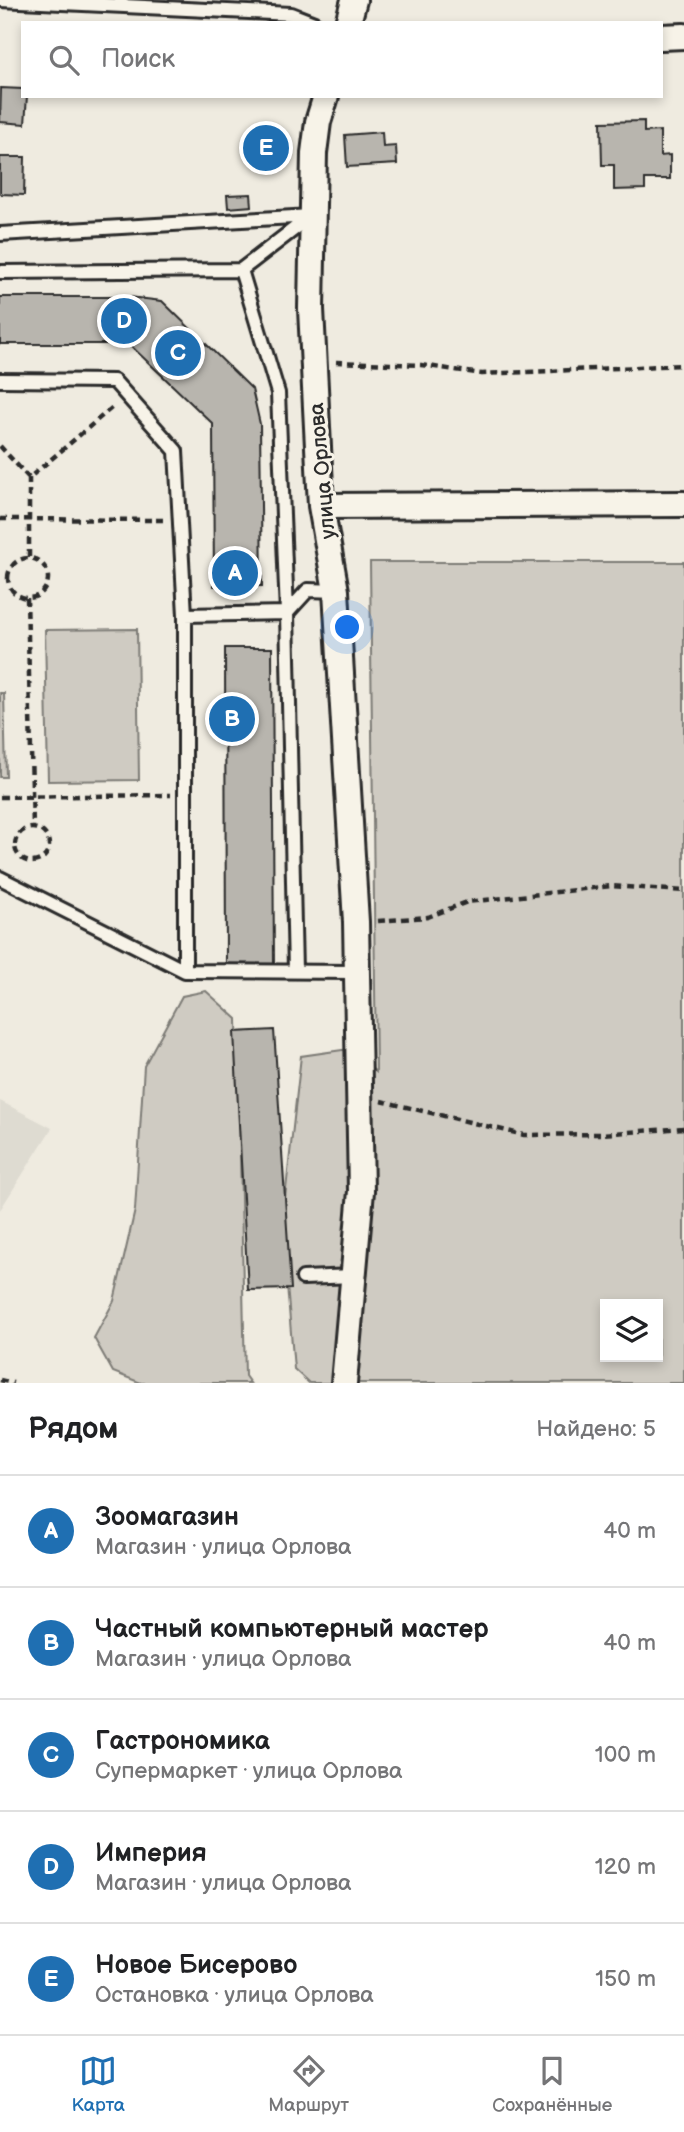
<!DOCTYPE html>
<html lang="ru">
<meta charset="utf-8">
<style>
:root{--surface:#fff;--page:#f6f6f6;--text:#202124;--muted:#757577;--line:#e0e0e0;--accent:#1f6fb2}
body{margin:0;font-family:"Balsamiq Sans",sans-serif;background:var(--page);color:var(--text)}
.controls{position:absolute;right:21px;bottom:21px;display:grid;overflow:hidden;border-radius:0px;box-shadow:0 4px 10px #0003}
.controls button{width:63px;height:63px;display:grid;place-items:center;padding:0;border:0;border-bottom:2px solid var(--line);background:var(--surface);color:var(--text);font:35px sans-serif}
.you{position:absolute;left:348px;top:628px;width:24px;height:24px;margin:-18px;border:5px solid #fff;border-radius:50%;background:#1a73e8;box-shadow:0 0 0 10px #1a73e833}
.badge{display:grid;place-items:center;width:46px;height:46px;border-radius:50%;background:var(--accent);color:#fff;font-size:23px;font-weight:700}
.pin{position:absolute;translate:-50% -50%;border:4px solid #fff;box-shadow:0 2px 7px #0006}
.list{margin:0;padding:0;list-style:none}
h2{display:flex;justify-content:space-between;align-items:center;height:91px;margin:0;padding:0 28px;font-size:30px}
h2 small{font-size:23px;font-weight:400;color:var(--muted)}
.list li{display:grid;grid-template-columns:46px 1fr auto;gap:21px;align-items:center;box-sizing:border-box;height:112px;padding:0 28px;border-top:2px solid var(--line)}
.list b{display:block;font-size:26px;white-space:nowrap}
.list p{margin:0;font-size:23px;white-space:nowrap;color:var(--muted)}
.list em{font-size:23px;font-style:normal;color:var(--muted)}
.icon{flex:none;width:38px;height:38px;fill:none;stroke:currentColor;stroke-width:2;stroke-linecap:round;stroke-linejoin:round}
.map{position:relative;flex:none;width:684px;height:1383px;overflow:hidden}
.search{position:absolute;background:var(--surface);box-shadow:0 4px 10px #0003;left:21px;right:21px;top:21px;height:77px;display:flex;align-items:center;gap:18px;box-sizing:border-box;padding:0 24px;border-radius:0px;color:var(--muted);font-size:26px}
.sheet{height:651px;background:var(--surface)}
nav{display:flex;justify-content:space-around;align-items:center;box-sizing:border-box;height:98px;border-top:2px solid var(--line);background:var(--surface);font-size:19px;color:var(--muted)}
nav a{display:grid;justify-items:center;gap:4px}
nav .on{color:var(--accent)}
.map>svg:first-child{display:block}
</style>
<div class="map">
<svg width="684" height="1383" viewBox="0 0 684 1383">
<rect width="100%" height="100%" fill="#efebe0"/>
<filter id="ink" filterUnits="userSpaceOnUse"><feTurbulence type="fractalNoise" baseFrequency=".0143" numOctaves="2"/><feDisplacementMap in="SourceGraphic" scale="14" xChannelSelector="R" yChannelSelector="G"/><feConvolveMatrix kernelMatrix="1 2 1 2 8 2 1 2 1" color-interpolation-filters="sRGB"/></filter>
<g filter="url(#ink)">
<path fill="#dedbd1" d="M 0,1101 L 52,1128 L 0,1210 Z"/>
<path fill="#cfcbc2" stroke="#7d7b76" stroke-width="2" fill-rule="evenodd" d="M 370,562 L 684,562 L 684,1383 L 309,1383 L 294,1369 L 282,1225 L 301,1056 L 349,1049 L 376,1072 ZM 605,1304 L 658,1304 L 658,1357 L 605,1357 Z
M 137,629 L 139,780 L 48,781 L 45,630 Z
M 0,693 L 4,693 L 6,777 L 0,777 Z
M 206,991 L 237,1019 L 245,1376 L 250,1383 L 141,1383 L 113,1372 L 94,1338 L 114,1301 L 135,1210 L 144,1066 L 182,996 Z"/>
<path fill="#b8b5ae" stroke="#2b2b2b" stroke-width="2" d="M 1,88 L 23,89 L 23,96 L 27,96 L 25,124 L 0,122 Z
M 644,121 L 644,132 L 660,131 L 660,156 L 670,155 L 670,179 L 645,179 L 645,189 L 614,190 L 614,165 L 602,165 L 601,122 Z
M 382,132 L 383,147 L 396,146 L 397,164 L 347,167 L 345,135 Z
M 0,157 L 25,157 L 24,195 L 0,194 Z
M 251,194 L 252,206 L 228,208 L 227,195 Z
M 0,297 L 129,297 L 162,301 L 252,389 L 260,424 L 262,586 L 214,586 L 213,424 L 129,344 L 0,344 Z
M 225,648 L 272,648 L 274,965 L 226,965 Z
M 274,1030 L 291,1289 L 248,1290 L 234,1032 Z"/>
<g fill="none" stroke-linecap="round" stroke-linejoin="round">
<defs>
<path id="lane" d="M 0,0 L 291,14 L 314,23
M 0,234 L 311,216
M 241,270 L 278,393 L 287,613 L 295,971
M 0,272 L 241,270 L 311,216
M 0,380 L 114,381 L 176,451 L 185,615 L 287,613 L 308,590 L 336,591
M 0,878 L 185,971 L 356,972
M 185,971 L 185,615
M 303,1278 L 354,1276"/>
<path id="street" d="M 348,23 L 354,0
M 661,37 L 684,36
M 326,96 L 318,122 L 314,153 L 311,309 L 321,506 L 336,591 L 356,922 L 361,1191 L 344,1383
M 321,506 L 684,504"/>
</defs>
<use href="#lane" stroke="#2b2b2b" stroke-width="18"/>
<use href="#street" stroke="#2b2b2b" stroke-width="30"/>
<path stroke="#2b2b2b" stroke-width="4.5" stroke-dasharray="7 5" stroke-linecap="butt" d="M 336,362 L 421,365 L 482,374 L 684,365
M 0,446 L 29,478
M 0,519 L 164,520
M 29,557 L 29,478 L 115,405
M8 578a20 20 0 1 1 40 0a20 20 0 1 1-40 0Z
M 27,598 L 33,827
M 0,797 L 171,795
M15 845a17 17 0 1 1 34 0a17 17 0 1 1-34 0Z
M 378,921 L 428,917 L 467,902 L 611,886 L 684,891
M 381,1101 L 524,1135 L 601,1134 L 684,1128
M 0,1380 L 13,1383"/>
<use href="#lane" stroke="#f7f3e8" stroke-width="12"/>
<use href="#street" stroke="#f7f3e8" stroke-width="24"/>
</g>
</g>
<g text-anchor="middle" stroke-width="6" stroke-linejoin="round" paint-order="stroke">
<g font-size="21" fill="#2b2b2b" stroke="#f7f3e8">
<text transform="translate(322 471) rotate(-95)" y="7">улица Орлова</text>
</g>
</g>
</svg>
<div class="controls">
<button><svg class="icon" aria-label="layers" viewBox="0 0 24 24"><path d="M12 4l9 5-9 5-9-5zM3 14l9 5 9-5"/></svg></button>
</div>
<div class="you"></div>
<div class="pin badge" style="left:235px;top:573px">A</div>
<div class="pin badge" style="left:232px;top:719px">B</div>
<div class="pin badge" style="left:178px;top:353px">C</div>
<div class="pin badge" style="left:124px;top:321px">D</div>
<div class="pin badge" style="left:266px;top:148px">E</div>
<div class="search"><svg class="icon" aria-label="search" viewBox="0 0 24 24"><circle cx="10" cy="10" r="6"/><path d="M15 15l6 6"/></svg>Поиск</div>
</div>
<section class="sheet">
<h2>Рядом<small>Найдено: 5</small></h2>
<ul class="list">
<li><span class="badge">A</span><div><b>Зоомагазин</b><p>Магазин · улица Орлова</p></div><em>40 m</em></li>
<li><span class="badge">B</span><div><b>Частный компьютерный мастер</b><p>Магазин · улица Орлова</p></div><em>40 m</em></li>
<li><span class="badge">C</span><div><b>Гастрономика</b><p>Супермаркет · улица Орлова</p></div><em>100 m</em></li>
<li><span class="badge">D</span><div><b>Империя</b><p>Магазин · улица Орлова</p></div><em>120 m</em></li>
<li><span class="badge">E</span><div><b>Новое Бисерово</b><p>Остановка · улица Орлова</p></div><em>150 m</em></li>
</ul>
</section>
<nav>
<a class="on"><svg class="icon" aria-label="map" viewBox="0 0 24 24"><path d="M3 6l6-2 6 2 6-2v14l-6 2-6-2-6 2zM9 4v14M15 6v14"/></svg>Карта</a>
<a><svg class="icon" aria-label="directions" viewBox="0 0 24 24"><path d="M12 3l9 9-9 9-9-9zM9 14v-3h6M13 9l2 2-2 2"/></svg>Маршрут</a>
<a><svg class="icon" aria-label="saved" viewBox="0 0 24 24"><path d="M7 4h10v16l-5-4-5 4z"/></svg>Сохранённые</a>
</nav>
